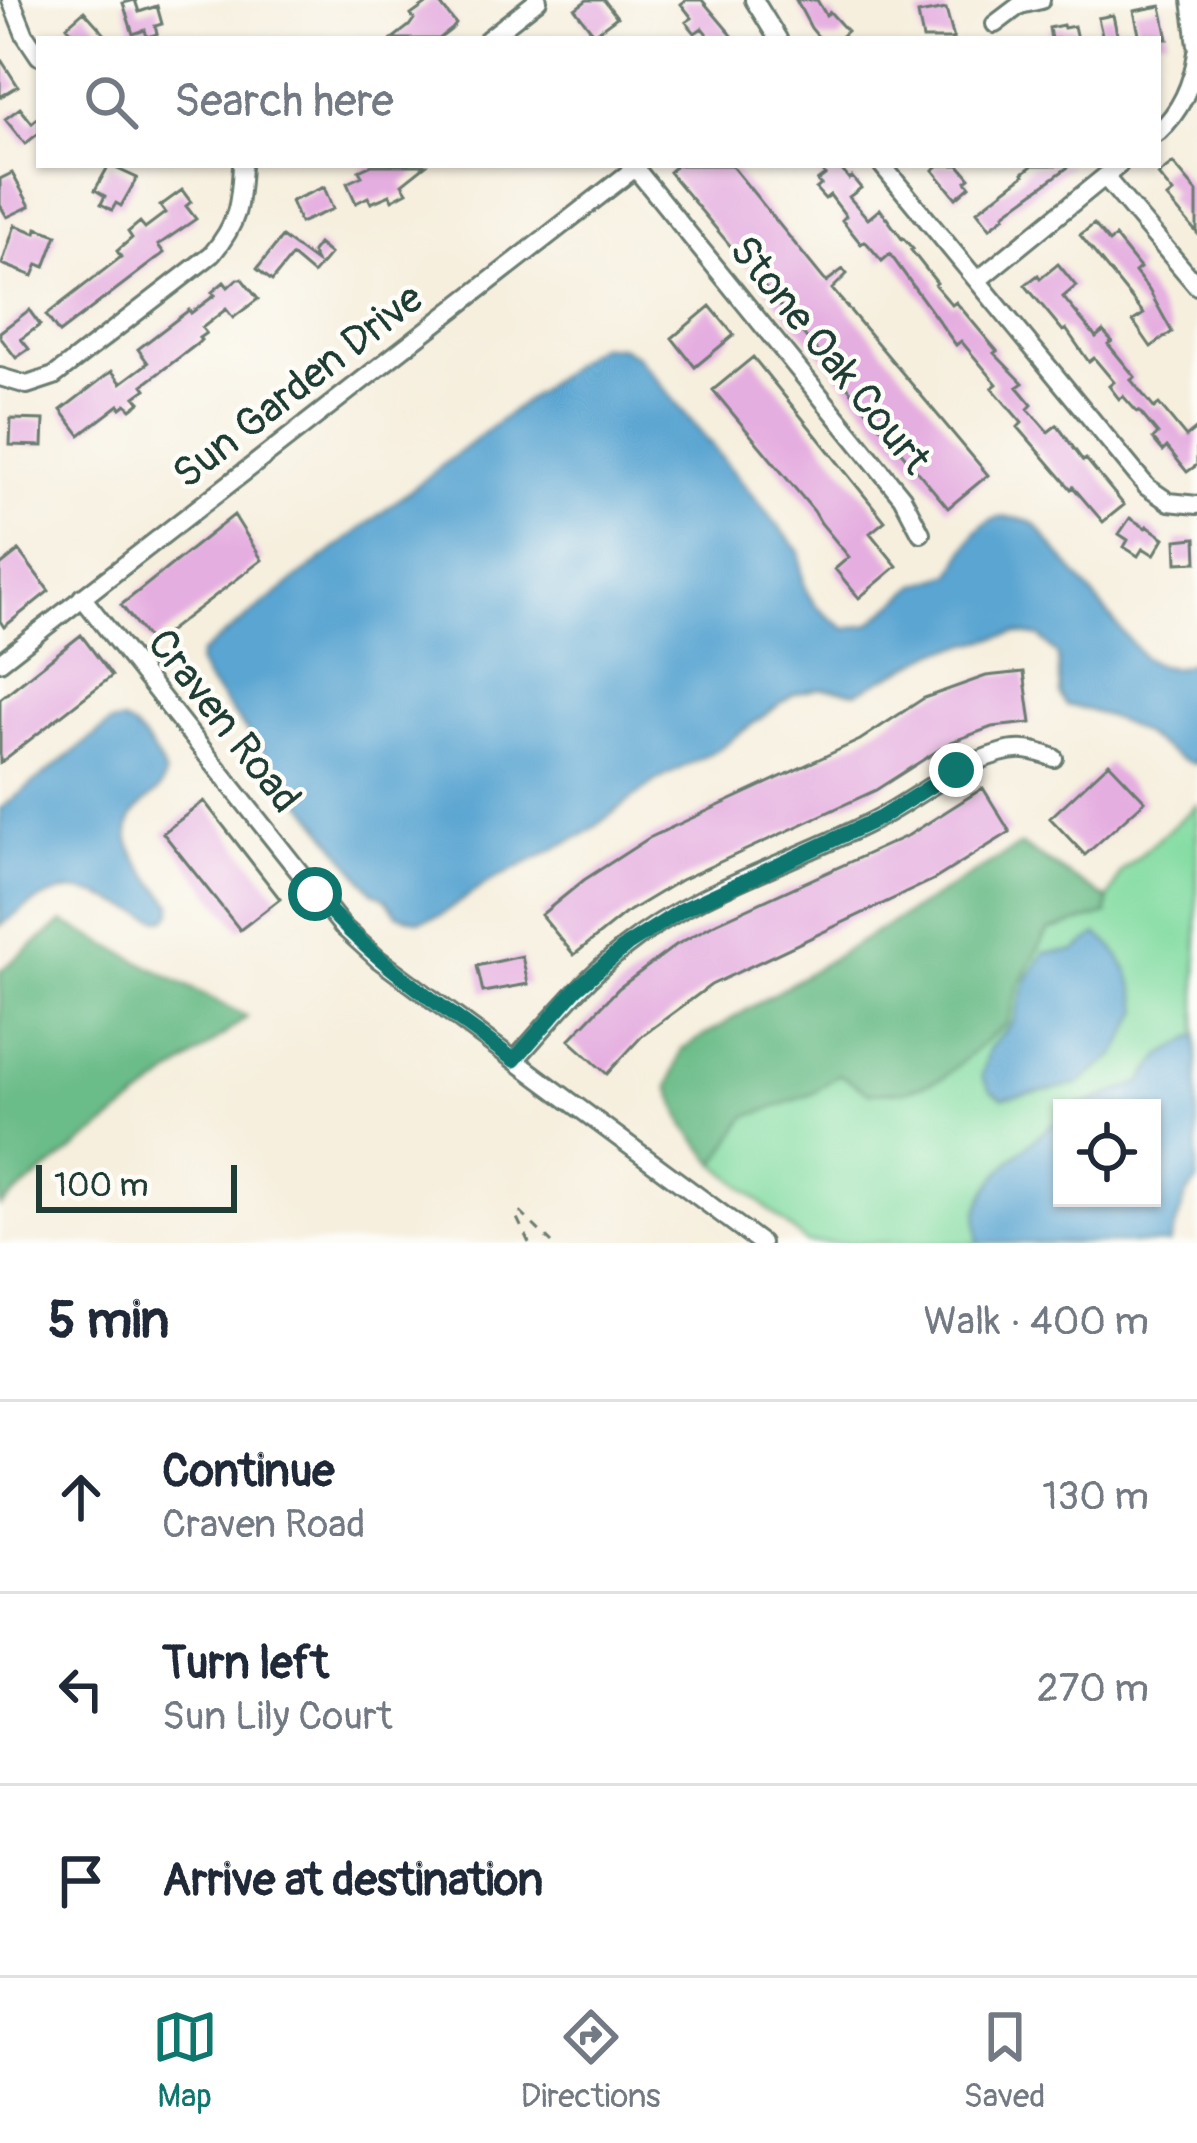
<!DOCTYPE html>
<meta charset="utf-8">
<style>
:root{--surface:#fff;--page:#f2f2f3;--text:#1f2937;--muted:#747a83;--line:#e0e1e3;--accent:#0f766e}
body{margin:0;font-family:Pangolin,sans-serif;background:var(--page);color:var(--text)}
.controls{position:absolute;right:36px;bottom:36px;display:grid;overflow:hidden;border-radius:0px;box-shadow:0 3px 9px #0004}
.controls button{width:108px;height:108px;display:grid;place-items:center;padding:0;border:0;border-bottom:3px solid var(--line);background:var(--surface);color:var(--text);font:60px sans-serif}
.scale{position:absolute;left:36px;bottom:30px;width:201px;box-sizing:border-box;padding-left:12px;border:6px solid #1f3d34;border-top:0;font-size:33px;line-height:42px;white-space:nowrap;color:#1f3d34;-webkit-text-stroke:9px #fdfcf7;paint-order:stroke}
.stop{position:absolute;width:36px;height:36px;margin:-27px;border:9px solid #0f766e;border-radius:50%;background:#fff}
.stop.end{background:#0f766e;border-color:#fff;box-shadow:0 3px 12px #0008}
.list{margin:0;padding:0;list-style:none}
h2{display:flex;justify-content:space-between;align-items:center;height:156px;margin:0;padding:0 48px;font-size:51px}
h2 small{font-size:39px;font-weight:400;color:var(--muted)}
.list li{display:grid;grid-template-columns:78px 1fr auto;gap:36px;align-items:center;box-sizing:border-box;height:192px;padding:0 48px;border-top:3px solid var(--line)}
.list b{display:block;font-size:45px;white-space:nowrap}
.list p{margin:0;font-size:39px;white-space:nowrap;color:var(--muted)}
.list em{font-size:39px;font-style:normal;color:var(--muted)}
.icon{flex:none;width:66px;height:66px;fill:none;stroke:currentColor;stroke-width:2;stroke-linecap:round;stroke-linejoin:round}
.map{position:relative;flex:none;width:1197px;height:1243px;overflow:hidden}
.search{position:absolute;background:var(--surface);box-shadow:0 3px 9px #0004;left:36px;right:36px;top:36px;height:132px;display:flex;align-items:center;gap:30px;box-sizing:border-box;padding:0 42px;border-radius:0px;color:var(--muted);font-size:45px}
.sheet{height:732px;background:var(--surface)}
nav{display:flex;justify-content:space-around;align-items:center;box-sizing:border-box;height:168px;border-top:3px solid var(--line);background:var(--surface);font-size:33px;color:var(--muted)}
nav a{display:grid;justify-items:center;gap:6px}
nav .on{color:var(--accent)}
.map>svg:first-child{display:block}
</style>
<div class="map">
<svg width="1197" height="1243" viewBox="0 0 1197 1243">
<rect width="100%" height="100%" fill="#fdfcf7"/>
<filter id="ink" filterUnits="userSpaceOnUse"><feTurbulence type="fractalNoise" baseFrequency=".00833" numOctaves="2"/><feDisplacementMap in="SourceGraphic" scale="24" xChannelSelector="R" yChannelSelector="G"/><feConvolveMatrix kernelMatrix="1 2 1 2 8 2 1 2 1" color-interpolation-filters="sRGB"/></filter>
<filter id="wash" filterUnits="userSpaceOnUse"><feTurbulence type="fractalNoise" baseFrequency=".004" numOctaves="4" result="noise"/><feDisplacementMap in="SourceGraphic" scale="48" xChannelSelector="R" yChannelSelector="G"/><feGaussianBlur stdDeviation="2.7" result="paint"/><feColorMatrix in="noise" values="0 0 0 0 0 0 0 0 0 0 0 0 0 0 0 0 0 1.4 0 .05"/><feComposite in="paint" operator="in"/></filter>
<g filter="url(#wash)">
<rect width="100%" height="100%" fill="#f6efde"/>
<path fill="#83dca2" stroke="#518c6b" stroke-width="3" d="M 1197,805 L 1197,1035 L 1161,1056 L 1141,1083 L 1073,1108 L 1062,1108 L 1062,1117 C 1033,1140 986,1175 978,1213 C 976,1222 978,1234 978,1243 L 807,1243 L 716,1164 L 745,1117 L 812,1094 L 839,1073 L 1007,1023 L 1018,987 L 1048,931 L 1107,914 L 1108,900 L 1121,872 Z"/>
<path fill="#6abc88" stroke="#447c5e" stroke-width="3" d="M 1021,845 L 1108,900 L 1107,914 L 1048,931 L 1018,987 L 1007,1023 L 943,1078 L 906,1091 L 869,1093 L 839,1074 L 812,1094 L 746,1117 L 716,1164 L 685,1126 L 669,1087 L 682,1049 Z
M 63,922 L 247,1017 L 0,1206 L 0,971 Z"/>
<path fill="#5aa5d2" stroke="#3c7183" stroke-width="3" d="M 599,346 L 620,347 L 637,356 L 800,552 C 802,596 810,604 846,629 L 870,624 L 917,585 L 952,574 C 974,532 983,504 1035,524 L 1142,656 C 1160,670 1178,673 1197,658 L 1197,764 C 1176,761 1157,742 1138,731 C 1115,718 1093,710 1066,705 L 1060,695 L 1058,656 L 1040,637 L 1016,633 L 939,651 L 857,692 L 821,688 L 794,694 L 718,749 L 656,781 L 586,833 L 485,884 L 441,915 L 419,921 L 397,914 L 386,899 L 372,891 L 206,679 L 198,663 L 200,654 L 587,353 Z
M 123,722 C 141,730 158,756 165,775 C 162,791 154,794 142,805 C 105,838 151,876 172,904 L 172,913 L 166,919 L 160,920 C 82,891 75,869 0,926 L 0,809 L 110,724 Z
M 1097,934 C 1122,951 1135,982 1140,1011 L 1116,1055 L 1077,1085 L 1003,1098 L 990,1090 L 982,1076 L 989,1049 L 1013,1022 L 1026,982 L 1044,953 L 1075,951 Z
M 1197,1035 L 1197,1181 L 1186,1196 L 1170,1243 L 978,1243 C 978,1234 976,1222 978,1213 C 986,1175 1033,1140 1062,1117 L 1062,1198 L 1152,1198 L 1152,1108 L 1073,1108 L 1141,1083 L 1161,1056 Z"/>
<g id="blocks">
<path fill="#e5aee0" d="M 135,0 L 139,12 L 157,6 L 162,24 L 155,26 L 157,34 L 147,37 L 145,30 L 133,34 L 123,3 Z
M 432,0 L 437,0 L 456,24 L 452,29 L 439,39 L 392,39 L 409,26 L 414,19 L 411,15 Z
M 587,0 L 604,0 L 617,17 L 594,34 L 575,9 Z
M 686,0 L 702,0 L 735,39 L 711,39 L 702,28 L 695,33 L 686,22 L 692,18 L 681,4 Z
M 796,0 L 817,0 L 826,15 L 830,12 L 847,31 L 838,39 L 820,39 L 811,28 Z
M 1161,6 L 1168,39 L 1140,39 L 1134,11 Z
M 946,9 L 954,39 L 923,39 L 918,14 Z
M 84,11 L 109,39 L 78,39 L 67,26 Z
M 1113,15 L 1118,39 L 1103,39 L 1098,18 Z
M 1063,25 L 1064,28 L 1074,26 L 1077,39 L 1051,39 L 1049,28 Z
M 0,58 L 18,86 L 0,97 Z
M 20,108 L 32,123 L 39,117 L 39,133 L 25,144 L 5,119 Z
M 1173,163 L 1197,192 L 1197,233 L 1167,198 L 1173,193 L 1158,175 Z
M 109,165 L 137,178 L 121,206 L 116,203 L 112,210 L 101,204 L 105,196 L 95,190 Z
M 372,165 L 426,165 L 402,184 L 407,192 L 392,200 L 390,195 L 371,203 L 368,197 L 356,203 L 347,183 L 362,176 L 359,171 Z
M 677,165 L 731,165 L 826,282 L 843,269 L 847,274 L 832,289 L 988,475 L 948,508 L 669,172 Z
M 817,165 L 838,165 L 849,179 L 852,177 L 861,188 L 849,197 L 868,219 L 880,209 L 902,239 L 903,238 L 913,249 L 911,250 L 937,283 L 935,285 L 952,305 L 956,302 L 997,351 L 994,353 L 1023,383 L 1017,387 L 1032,405 L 1028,409 L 1048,432 L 1057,425 L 1083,461 L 1086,459 L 1124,505 L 1103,522 L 1073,487 L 1071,489 L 1018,427 L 1022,423 L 992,388 L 997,384 L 961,341 L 956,345 L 890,254 L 882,261 L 865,241 L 861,244 L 842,220 L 846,216 L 830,195 L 825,199 L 816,189 L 821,185 L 817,181 L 825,175 Z
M 939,165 L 959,165 L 970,178 L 966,181 L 970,186 L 956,198 L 933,170 Z
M 1033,165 L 1071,165 L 1004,214 L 1005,216 L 990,228 L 977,211 L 1024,175 L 1023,173 Z
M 12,173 L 30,206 L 7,217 L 0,205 L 0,179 Z
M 324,187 L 333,209 L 300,223 L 291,201 Z
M 182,190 L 191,202 L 186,206 L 196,219 L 158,245 L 164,253 L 59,333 L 46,315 L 121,257 L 117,251 L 132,238 L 128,232 L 140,222 L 145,228 L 165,213 L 160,206 Z
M 1094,224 L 1109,242 L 1115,237 L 1140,268 L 1135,272 L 1149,290 L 1172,332 L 1151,347 L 1133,321 L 1144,314 L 1080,235 Z
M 15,225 L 36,233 L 37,228 L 57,235 L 45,267 L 38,264 L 33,276 L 2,264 Z
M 282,237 L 316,262 L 312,252 L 318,244 L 330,254 L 313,274 L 292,256 L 272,281 L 257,269 Z
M 1058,264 L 1076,286 L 1063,297 L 1096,337 L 1103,331 L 1112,341 L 1108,344 L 1135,377 L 1131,380 L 1154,408 L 1159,404 L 1186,437 L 1197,428 L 1197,465 L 1187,472 L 1167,447 L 1163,451 L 1153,439 L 1158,434 L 1139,411 L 1137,412 L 1123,396 L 1119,399 L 1109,386 L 1114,382 L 1094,358 L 1089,362 L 1066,329 L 1063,331 L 1025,285 L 1038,275 L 1040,279 Z
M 237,279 L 242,279 L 258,299 L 233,318 L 226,309 L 202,328 L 206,333 L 199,338 L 201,340 L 197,344 L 143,385 L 146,389 L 135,397 L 140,402 L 131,409 L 126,404 L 121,408 L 119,405 L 80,435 L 61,410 L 112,371 L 121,383 L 148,363 L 138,349 L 189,310 L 191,313 L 215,295 L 212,292 L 224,282 L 228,287 Z
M 710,306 L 734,335 L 695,367 L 672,338 Z
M 29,310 L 40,325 L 21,339 L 29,349 L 16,358 L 0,337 L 0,332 Z
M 753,357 L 885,521 L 870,533 L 897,566 L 859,598 L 835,569 L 849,557 L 821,523 L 814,511 L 713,390 Z
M 11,419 L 44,420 L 43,446 L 10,445 Z
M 234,515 L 262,560 L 152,644 L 121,605 Z
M 1130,518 L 1146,528 L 1147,526 L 1164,538 L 1154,555 L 1143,548 L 1138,556 L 1124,547 L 1128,540 L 1119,534 Z
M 1196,538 L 1197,562 L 1177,563 L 1176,540 Z
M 19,551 L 49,591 L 4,627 L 0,621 L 0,566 Z
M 81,635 L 112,676 L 0,763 L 0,699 Z
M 1024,672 L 1031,723 L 992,727 L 951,742 L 876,790 L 681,880 L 626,913 L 574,955 L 541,915 L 584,880 L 649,838 L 860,740 L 924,698 L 986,676 Z
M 1109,763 L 1145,801 L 1085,855 L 1050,818 Z
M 983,788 L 1010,832 L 935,879 L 711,985 L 642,1036 L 607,1074 L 569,1040 L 619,988 L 676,945 L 716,923 L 909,835 Z
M 204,801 L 280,899 L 240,930 L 163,833 Z
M 522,956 L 528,984 L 483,992 L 477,966 Z"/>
</g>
</g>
<g filter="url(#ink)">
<use href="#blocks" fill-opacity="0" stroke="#6a7b70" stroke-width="3"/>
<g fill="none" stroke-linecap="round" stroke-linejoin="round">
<defs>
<path id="minor" d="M 11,0 L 25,35 L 39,56
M 754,0 L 778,39
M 1191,0 L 1197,45
M 995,24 L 1020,5 L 1041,0
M 488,39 L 538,0
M 1158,132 C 1182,110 1193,83 1197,52
M 882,165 L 1147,487 L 1169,502 L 1197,505
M 635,168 L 902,497 L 921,533
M 1105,177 L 1197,286
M 978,280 L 1119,165
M 0,377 L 27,385 L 54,376 L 212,254 C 238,223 240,205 242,165
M 82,597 L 342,926 L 378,959 L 761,1243
M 0,662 L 639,165
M 515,1060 C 551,1020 581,982 624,948 C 699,888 795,862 879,818 C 920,796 954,766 1000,753 C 1020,747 1035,750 1054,758"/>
</defs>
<use href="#minor" stroke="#6a7b70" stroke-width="22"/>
<path stroke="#6a7b70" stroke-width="3" stroke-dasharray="9 9" stroke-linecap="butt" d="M 529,1243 L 516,1216 L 520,1212 L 552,1243"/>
<use href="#minor" stroke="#fff" stroke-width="16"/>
</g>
</g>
<g fill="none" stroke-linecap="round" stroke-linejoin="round" filter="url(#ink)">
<path stroke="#0f766e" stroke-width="15" d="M 315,894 C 371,961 445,1008 514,1060 L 576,989 L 627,945 L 682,910 L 880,818 L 956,770"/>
</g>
<g text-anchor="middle" stroke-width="9" stroke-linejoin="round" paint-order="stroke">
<g font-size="42" fill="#1f3d34" stroke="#fdfcf7">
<text transform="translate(831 354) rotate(51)" y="15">Stone Oak Court</text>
<text transform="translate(297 385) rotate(-38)" y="15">Sun Garden Drive</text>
<text transform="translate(225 720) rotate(52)" y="15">Craven Road</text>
</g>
</g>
</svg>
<div class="controls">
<button><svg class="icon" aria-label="locate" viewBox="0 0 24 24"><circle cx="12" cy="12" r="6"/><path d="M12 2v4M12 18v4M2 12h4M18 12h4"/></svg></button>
</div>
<div class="scale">100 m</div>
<div class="stop" style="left:315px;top:894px"></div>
<div class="stop end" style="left:956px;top:770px"></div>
<div class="search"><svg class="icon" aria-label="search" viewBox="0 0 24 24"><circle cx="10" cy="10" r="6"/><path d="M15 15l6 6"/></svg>Search here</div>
</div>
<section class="sheet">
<h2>5 min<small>Walk · 400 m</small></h2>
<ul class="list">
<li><svg class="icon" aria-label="ahead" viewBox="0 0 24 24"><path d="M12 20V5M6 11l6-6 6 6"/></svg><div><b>Continue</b><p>Craven Road</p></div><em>130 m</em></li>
<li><svg class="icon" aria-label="left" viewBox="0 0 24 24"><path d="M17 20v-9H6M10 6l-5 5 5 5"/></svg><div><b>Turn left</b><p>Sun Lily Court</p></div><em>270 m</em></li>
<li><svg class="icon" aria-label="arrive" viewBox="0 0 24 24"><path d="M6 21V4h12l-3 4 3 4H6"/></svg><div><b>Arrive at destination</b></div></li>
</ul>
</section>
<nav>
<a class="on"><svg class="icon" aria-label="map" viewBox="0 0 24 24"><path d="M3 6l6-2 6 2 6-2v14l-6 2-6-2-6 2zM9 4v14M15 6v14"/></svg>Map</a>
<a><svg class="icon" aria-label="directions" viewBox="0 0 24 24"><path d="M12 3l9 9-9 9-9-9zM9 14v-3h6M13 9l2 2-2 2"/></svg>Directions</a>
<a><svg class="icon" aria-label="saved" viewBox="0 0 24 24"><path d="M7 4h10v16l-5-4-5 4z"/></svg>Saved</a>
</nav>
